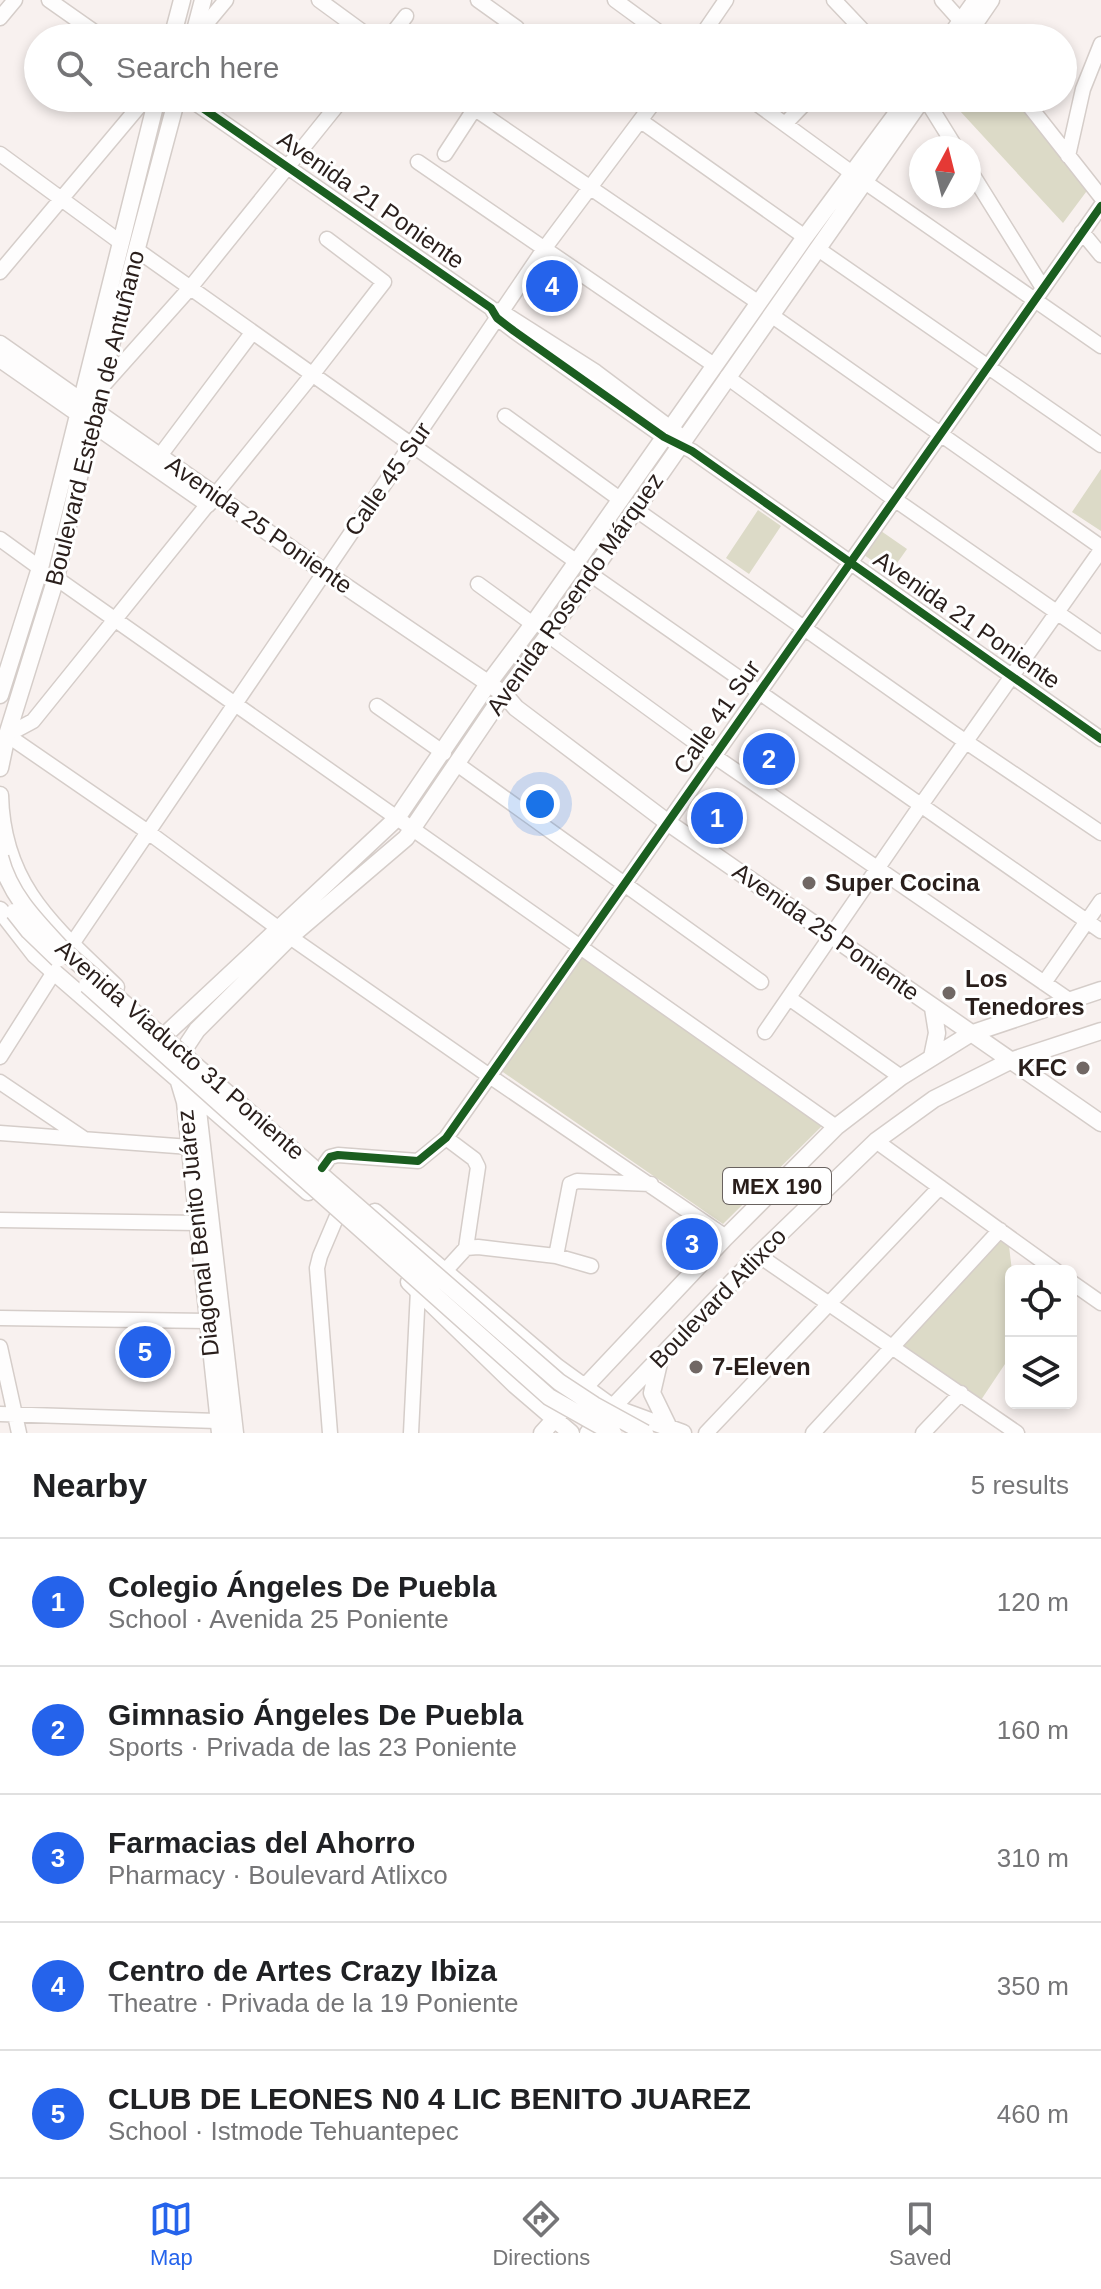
<!DOCTYPE html>
<meta charset="utf-8">
<style>
:root{--surface:#fff;--page:#f2f2f2;--text:#202124;--muted:#757577;--line:#e0e0e0;--accent:#2563eb}
body{margin:0;font-family:Arial,sans-serif;background:var(--page);color:var(--text)}
.controls{position:absolute;right:24px;bottom:24px;display:grid;overflow:hidden;border-radius:12px;box-shadow:0 4px 12px #0003}
.controls button{width:72px;height:72px;display:grid;place-items:center;padding:0;border:0;border-bottom:2px solid var(--line);background:var(--surface);color:var(--text);font:40px sans-serif}
.compass{position:absolute;left:909px;top:136px;width:72px;height:72px;border-radius:50%;background:var(--surface);box-shadow:0 4px 12px #0003;rotate:7deg}
.you{position:absolute;left:540px;top:804px;width:28px;height:28px;margin:-20px;border:6px solid #fff;border-radius:50%;background:#1a73e8;box-shadow:0 0 0 12px #1a73e833}
.badge{display:grid;place-items:center;width:52px;height:52px;border-radius:50%;background:var(--accent);color:#fff;font-size:26px;font-weight:700}
.pin{position:absolute;translate:-50% -50%;border:4px solid #fff;box-shadow:0 2px 8px #0006}
.list{margin:0;padding:0;list-style:none}
h2{display:flex;justify-content:space-between;align-items:center;height:104px;margin:0;padding:0 32px;font-size:34px}
h2 small{font-size:26px;font-weight:400;color:var(--muted)}
.list li{display:grid;grid-template-columns:52px 1fr auto;gap:24px;align-items:center;box-sizing:border-box;height:128px;padding:0 32px;border-top:2px solid var(--line)}
.list b{display:block;font-size:30px;white-space:nowrap}
.list p{margin:0;font-size:26px;white-space:nowrap;color:var(--muted)}
.list em{font-size:26px;font-style:normal;color:var(--muted)}
.icon{flex:none;width:44px;height:44px;fill:none;stroke:currentColor;stroke-width:2;stroke-linecap:round;stroke-linejoin:round}
.map{position:relative;flex:none;width:1101px;height:1433px;overflow:hidden}
.search{position:absolute;background:var(--surface);box-shadow:0 4px 12px #0003;left:24px;right:24px;top:24px;height:88px;display:flex;align-items:center;gap:20px;box-sizing:border-box;padding:0 28px;border-radius:44px;color:var(--muted);font-size:30px}
.sheet{height:744px;background:var(--surface)}
nav{display:flex;justify-content:space-around;align-items:center;box-sizing:border-box;height:112px;border-top:2px solid var(--line);background:var(--surface);font-size:22px;color:var(--muted)}
nav a{display:grid;justify-items:center;gap:4px}
nav .on{color:var(--accent)}
.map>svg:first-child{display:block}
</style>
<div class="map">
<svg width="1101" height="1433" viewBox="0 0 1101 1433">
<rect width="100%" height="100%" fill="#f8f1ef"/>
<path fill="#dcdac7" d="M 948,98 L 1017,98 L 1089,188 L 1063,223 Z
M 1101,469 L 1101,531 L 1072,512 Z
M 758,510 L 781,526 L 749,574 L 726,558 Z
M 881,531 L 907,549 L 890,573 L 864,555 Z
M 581,954 L 823,1125 L 723,1224 L 500,1070 Z
M 1000,1239 L 1009,1246 L 1012,1271 L 1011,1355 L 979,1403 L 900,1350 Z"/>
<g fill="none" stroke-linecap="round" stroke-linejoin="round">
<defs>
<path id="minor" d="M 49,0 L 103,38
M 319,0 L 371,38
M 478,0 L 517,28
M 615,0 L 667,38
M 834,0 L 870,38
M 942,0 L 976,38
M 0,18 L 15,0
M 196,27 L 206,24 L 226,0
M 389,38 L 406,16
M 700,38 L 726,0
M 188,98 L 491,308 L 497,318 L 514,331 L 664,437 L 692,451 L 1101,739
M 459,98 L 759,303
M 749,98 L 852,173 L 1101,346
M 925,98 L 956,148
M 1023,98 L 1101,197
M 641,121 L 805,237
M 785,124 L 807,101
M 0,154 L 120,242
M 445,154 L 475,108
M 1068,156 L 1083,89 L 1101,44
M 418,162 L 714,365
M 969,169 L 1043,288
M 1082,232 L 1101,255
M 818,249 L 1101,445
M 137,250 L 577,562
M 0,272 L 146,98
M 499,310 L 596,372 L 680,435
M 771,315 L 1101,547
M 727,377 L 894,499 L 1101,643
M 99,390 L 190,288 L 343,98
M 505,416 L 621,500
M 153,465 L 252,333
M 635,509 L 953,733 L 1101,833
M 0,539 L 40,568
M 590,574 L 1101,931
M 56,578 L 836,1127
M 478,584 L 533,624
M 548,635 L 714,756 L 1069,1000
M 377,706 L 444,753
M 7,735 L 148,832 L 290,937 L 488,1075 L 726,1237
M 7,735 L 33,721 L 312,375 L 384,282 L 327,239
M 457,764 L 761,982
M 72,944 L 544,249 L 657,98
M 1044,983 L 1101,901
M 789,998 L 901,1077
M 765,1032 L 921,805 L 1101,550
M 0,1057 L 54,972
M 0,1082 L 83,1138
M 0,1133 L 190,1147
M 446,1138 L 474,1159 L 478,1167 L 466,1248
M 876,1141 L 1056,1271
M 322,1168 L 330,1157 L 338,1155 L 418,1161 L 446,1138 L 1101,206
M 0,1220 L 198,1223
M 758,1255 L 1017,1433
M 556,1256 L 570,1184 L 577,1181 L 651,1184
M 445,1271 L 466,1248 L 478,1247 L 556,1256 L 591,1266
M 1071,1282 L 1101,1303
M 0,1318 L 208,1321
M 0,1347 L 19,1433
M 0,1414 L 217,1421
M 330,1433 L 317,1268 L 320,1256 L 337,1216
M 411,1433 L 418,1290
M 706,1433 L 940,1187
M 813,1433 L 1000,1230
M 923,1433 L 961,1393"/>
<path id="major" d="M 172,38 L 182,0
M 193,38 L 203,0
M 949,38 L 976,0
M 965,38 L 991,0
M 0,344 L 323,571 L 504,694 L 516,708 L 667,822 L 1101,1123
M 0,359 L 208,504
M 0,695 L 40,568 L 157,98
M 0,768 L 7,735 L 56,578 L 99,390 L 177,98
M 0,795 C 2,887 55,928 116,987
M 0,910 L 35,955 L 54,972 L 308,1192
M 183,1051 L 197,1030 L 290,937 L 406,838 L 499,701 L 548,635 L 923,98
M 932,1057 L 937,1033 L 933,1008
M 196,1093 L 235,1433
M 375,1212 L 557,1367 L 612,1407 L 683,1433
M 409,1282 L 515,1385 L 571,1433
M 659,1363 L 652,1393 L 669,1428
M 580,1392 L 726,1237 L 836,1127 L 901,1077 L 970,1034 L 1101,990
M 220,1433 L 185,1102 L 165,1035 L 397,818 L 488,684 L 533,624 L 805,237 L 908,98
M 542,1433 L 561,1412
M 588,1433 L 758,1255 L 876,1141 L 934,1099 L 1010,1061 L 1101,1031"/>
</defs>
<use href="#minor" stroke="#d5cdc9" stroke-width="17"/>
<use href="#major" stroke="#d5cdc9" stroke-width="19"/>
<use href="#minor" stroke="#fefdfd" stroke-width="14"/>
<use href="#major" stroke="#fefdfd" stroke-width="16"/>
<defs>
<path id="major-bridge" d="M 0,857 C 10,896 37,922 64,951 L 559,1382 L 594,1405 L 645,1433
M 14,912 L 29,931 L 58,959
M 87,985 L 549,1397 L 613,1433"/>
</defs>
<use href="#major-bridge" stroke="#d5cdc9" stroke-width="19" stroke-linecap="butt"/>
<use href="#major-bridge" stroke="#fefdfd" stroke-width="16"/>
<defs>
<path id="cycleway" d="M 188,98 L 491,308 L 497,318 L 514,331 L 664,437 L 692,451 L 1101,739
M 322,1168 L 330,1157 L 338,1155 L 418,1161 L 446,1138 L 1101,206"/>
</defs>
<use href="#cycleway" stroke="#fff" stroke-width="13"/>
<use href="#cycleway" stroke="#1b5e20" stroke-width="8"/>
</g>
<g fill="#716865" stroke="#fff" stroke-width="3">
<circle cx="809" cy="883" r="8"/>
<circle cx="949" cy="993" r="8"/>
<circle cx="1083" cy="1068" r="8"/>
<circle cx="696" cy="1367" r="8"/>
</g>
<g text-anchor="middle" stroke-width="6" stroke-linejoin="round" paint-order="stroke">
<rect fill="#fff" stroke="#69625f" stroke-width="2" x="723" y="1168" width="108" height="36" rx="6"/>
<g font-size="22" font-weight="bold" fill="#291e1b">
<text x="777" y="1194">MEX 190</text>
</g>
<g font-size="24" fill="#291e1b" stroke="#fff">
<text transform="translate(371 200) rotate(35)" y="8">Avenida 21 Poniente</text>
<text transform="translate(95 418) rotate(-76)" y="8">Boulevard Esteban de Antuñano</text>
<text transform="translate(388 479) rotate(-55)" y="8">Calle 45 Sur</text>
<text transform="translate(259 525) rotate(35)" y="8">Avenida 25 Poniente</text>
<text transform="translate(575 594) rotate(-55)" y="8">Avenida Rosendo Márquez</text>
<text transform="translate(967 620) rotate(35)" y="8">Avenida 21 Poniente</text>
<text transform="translate(717 717) rotate(-55)" y="8">Calle 41 Sur</text>
<text transform="translate(826 932) rotate(35)" y="8">Avenida 25 Poniente</text>
<text transform="translate(180 1050) rotate(41)" y="8">Avenida Viaducto 31 Poniente</text>
<text transform="translate(198 1233) rotate(-96)" y="8">Diagonal Benito Juárez</text>
<text transform="translate(718 1298) rotate(-46)" y="8">Boulevard Atlixco</text>
</g>
<g font-size="24" font-weight="bold" fill="#291e1b" stroke="#fff" text-anchor="start">
<text x="825" y="891">Super Cocina</text>
<text x="965" y="987">Los<tspan x="965" dy="28">Tenedores</tspan></text>
<text x="1067" y="1076" text-anchor="end">KFC</text>
<text x="712" y="1375">7-Eleven</text>
</g>
</g>
</svg>
<div class="controls">
<button><svg class="icon" aria-label="locate" viewBox="0 0 24 24"><circle cx="12" cy="12" r="6"/><path d="M12 2v4M12 18v4M2 12h4M18 12h4"/></svg></button>
<button><svg class="icon" aria-label="layers" viewBox="0 0 24 24"><path d="M12 4l9 5-9 5-9-5zM3 14l9 5 9-5"/></svg></button>
</div>
<svg class="compass" viewBox="-18 -18 36 36"><path d="M0-13l5 13h-10z" fill="#e53935"/><path d="M0 13l5-13h-10z" fill="#757577"/></svg>
<div class="you"></div>
<div class="pin badge" style="left:717px;top:818px">1</div>
<div class="pin badge" style="left:769px;top:759px">2</div>
<div class="pin badge" style="left:692px;top:1244px">3</div>
<div class="pin badge" style="left:552px;top:286px">4</div>
<div class="pin badge" style="left:145px;top:1352px">5</div>
<div class="search"><svg class="icon" aria-label="search" viewBox="0 0 24 24"><circle cx="10" cy="10" r="6"/><path d="M15 15l6 6"/></svg>Search here</div>
</div>
<section class="sheet">
<h2>Nearby<small>5 results</small></h2>
<ul class="list">
<li><span class="badge">1</span><div><b>Colegio Ángeles De Puebla</b><p>School · Avenida 25 Poniente</p></div><em>120 m</em></li>
<li><span class="badge">2</span><div><b>Gimnasio Ángeles De Puebla</b><p>Sports · Privada de las 23 Poniente</p></div><em>160 m</em></li>
<li><span class="badge">3</span><div><b>Farmacias del Ahorro</b><p>Pharmacy · Boulevard Atlixco</p></div><em>310 m</em></li>
<li><span class="badge">4</span><div><b>Centro de Artes Crazy Ibiza</b><p>Theatre · Privada de la 19 Poniente</p></div><em>350 m</em></li>
<li><span class="badge">5</span><div><b>CLUB DE LEONES N0 4 LIC BENITO JUAREZ</b><p>School · Istmode Tehuantepec</p></div><em>460 m</em></li>
</ul>
</section>
<nav>
<a class="on"><svg class="icon" aria-label="map" viewBox="0 0 24 24"><path d="M3 6l6-2 6 2 6-2v14l-6 2-6-2-6 2zM9 4v14M15 6v14"/></svg>Map</a>
<a><svg class="icon" aria-label="directions" viewBox="0 0 24 24"><path d="M12 3l9 9-9 9-9-9zM9 14v-3h6M13 9l2 2-2 2"/></svg>Directions</a>
<a><svg class="icon" aria-label="saved" viewBox="0 0 24 24"><path d="M7 4h10v16l-5-4-5 4z"/></svg>Saved</a>
</nav>
